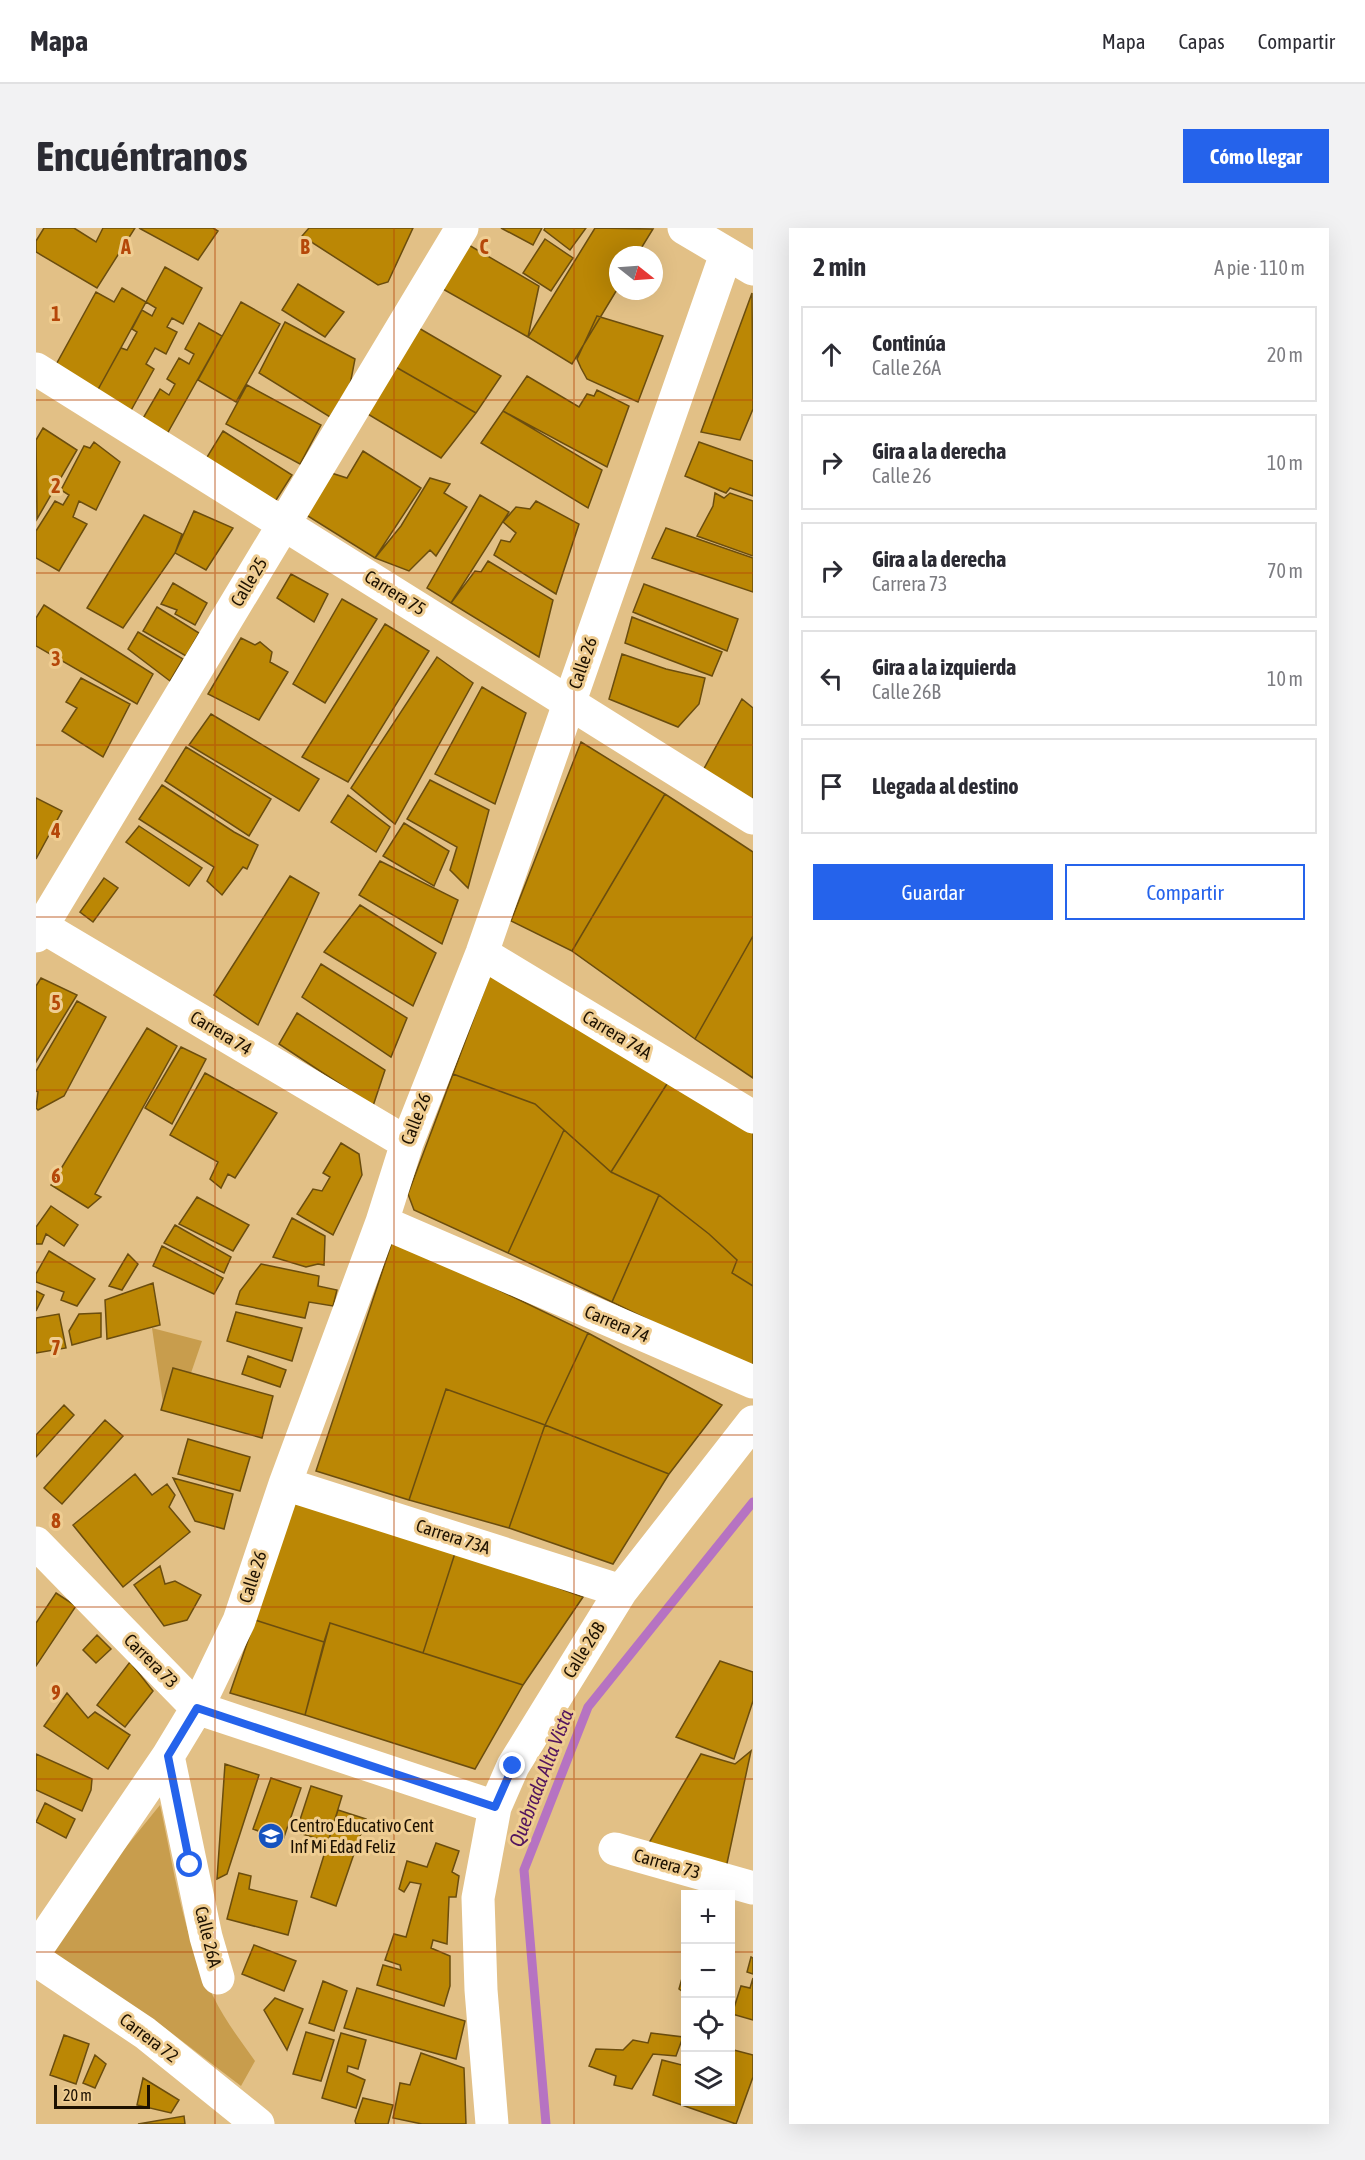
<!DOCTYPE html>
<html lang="es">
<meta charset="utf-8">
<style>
:root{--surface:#fff;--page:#f2f2f3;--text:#2b2b33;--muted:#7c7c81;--line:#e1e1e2;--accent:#2563eb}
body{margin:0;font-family:"Asap Condensed",sans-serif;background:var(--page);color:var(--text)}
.controls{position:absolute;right:18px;bottom:18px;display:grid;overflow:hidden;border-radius:0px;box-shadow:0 6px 24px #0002}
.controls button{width:54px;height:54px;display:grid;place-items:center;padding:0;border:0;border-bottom:2px solid var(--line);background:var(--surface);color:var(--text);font:30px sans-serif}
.compass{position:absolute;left:573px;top:18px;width:54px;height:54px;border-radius:50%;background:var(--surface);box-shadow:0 6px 24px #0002;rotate:107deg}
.scale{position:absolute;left:18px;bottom:15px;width:96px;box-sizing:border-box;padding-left:6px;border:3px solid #1d1100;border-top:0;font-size:16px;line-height:21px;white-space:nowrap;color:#1d1100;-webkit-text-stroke:4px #efcd92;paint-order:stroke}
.stop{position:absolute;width:18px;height:18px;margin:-14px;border:4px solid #2563eb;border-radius:50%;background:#fff}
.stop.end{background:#2563eb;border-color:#fff;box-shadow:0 2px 6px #0008}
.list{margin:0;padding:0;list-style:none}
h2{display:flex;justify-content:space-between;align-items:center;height:78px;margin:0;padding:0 24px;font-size:26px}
h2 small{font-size:20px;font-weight:400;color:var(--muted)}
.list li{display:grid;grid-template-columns:39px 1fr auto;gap:18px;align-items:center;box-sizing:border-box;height:96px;margin:0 12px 12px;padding:0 12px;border:2px solid var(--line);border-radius:0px}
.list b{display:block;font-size:22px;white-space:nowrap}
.list p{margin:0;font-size:20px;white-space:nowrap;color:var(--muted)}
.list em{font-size:20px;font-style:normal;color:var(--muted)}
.actions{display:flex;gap:12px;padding:18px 24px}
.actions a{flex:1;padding:14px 0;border:2px solid var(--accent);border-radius:0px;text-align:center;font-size:21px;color:var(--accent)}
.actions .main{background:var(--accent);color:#fff}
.icon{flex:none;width:33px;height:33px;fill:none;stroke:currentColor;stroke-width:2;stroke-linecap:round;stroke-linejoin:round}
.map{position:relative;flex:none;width:717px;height:1896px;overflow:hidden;border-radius:0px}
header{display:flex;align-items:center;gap:36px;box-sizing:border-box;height:84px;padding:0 30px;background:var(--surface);border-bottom:2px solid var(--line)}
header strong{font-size:28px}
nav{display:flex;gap:33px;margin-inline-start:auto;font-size:21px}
.intro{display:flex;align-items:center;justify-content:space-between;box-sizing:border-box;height:144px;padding:0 36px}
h1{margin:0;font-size:42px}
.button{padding:15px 27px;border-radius:0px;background:var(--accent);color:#fff;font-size:21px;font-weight:700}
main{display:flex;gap:36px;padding:0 36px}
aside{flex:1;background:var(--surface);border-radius:0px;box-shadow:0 6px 24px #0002}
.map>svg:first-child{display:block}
</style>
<header>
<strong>Mapa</strong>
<nav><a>Mapa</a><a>Capas</a><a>Compartir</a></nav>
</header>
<div class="intro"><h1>Encuéntranos</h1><a class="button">Cómo llegar</a></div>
<main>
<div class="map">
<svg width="717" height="1896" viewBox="0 0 717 1896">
<rect width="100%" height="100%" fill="#e2c086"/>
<path fill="#c89d4d" d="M 116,1100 L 166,1113 L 155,1145 L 137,1140 L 127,1175 Z
M 124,1577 C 138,1641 147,1709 177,1768 C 188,1791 204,1812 219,1833 L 205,1858 L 129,1800 L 9,1719 Z"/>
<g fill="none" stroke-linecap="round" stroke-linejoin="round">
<path stroke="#b673c2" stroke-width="9" d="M 510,1896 L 488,1642 L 552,1479 L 717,1274"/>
</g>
<path fill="#bb8705" stroke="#6b4d0e" stroke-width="1.5" d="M 8,0 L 38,0 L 60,14 L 67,0 L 99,0 L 61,60 L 0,24 L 0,13 Z
M 103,0 L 177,0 L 182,3 L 162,32 Z
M 273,0 L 377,0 L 352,54 L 342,57 L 266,8 Z
M 465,0 L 506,0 L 497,17 Z
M 509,0 L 550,0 L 534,22 L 508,2 Z
M 559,0 L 617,1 L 601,27 L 582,27 L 582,60 L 536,136 L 492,109 Z
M 509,11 L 537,30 L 515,63 L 487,45 Z
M 431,16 L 503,58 L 492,109 L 405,60 Z
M 129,39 L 166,60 L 147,96 L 136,90 L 131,99 L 141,104 L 130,126 L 119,120 L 110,136 L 118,141 L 93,186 L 59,167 L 85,120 L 91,122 L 101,104 L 96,101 L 106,82 L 116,88 L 120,80 L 110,74 Z
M 262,56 L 308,84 L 289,109 L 246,82 Z
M 86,60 L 110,74 L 59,167 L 16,144 L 60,64 L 78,74 Z
M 716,65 L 717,181 L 704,212 L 665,204 Z
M 205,74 L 244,96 L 200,174 L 162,152 Z
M 561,88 L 627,108 L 602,174 L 551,151 L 545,140 L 541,131 Z
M 249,94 L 319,131 L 314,157 L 294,189 L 223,145 Z
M 163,95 L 186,108 L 131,206 L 106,192 L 124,161 L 133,167 L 139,156 L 131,151 L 143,130 L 153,136 L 158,126 L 149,121 Z
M 381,99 L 465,148 L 440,185 L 358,138 Z
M 358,138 L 440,185 L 405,230 L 330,185 Z
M 491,148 L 543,179 L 551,166 L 558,168 L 561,162 L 593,178 L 571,239 L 467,183 Z
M 211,157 L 285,197 L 264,236 L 190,196 Z
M 467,183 L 566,242 L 552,280 L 445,215 Z
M 7,200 L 41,222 L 1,291 L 0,212 Z
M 187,203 L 256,247 L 233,283 L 165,239 Z
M 58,214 L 84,234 L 60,282 L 43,273 L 37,289 L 51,296 L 23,343 L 0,330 L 0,303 L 19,273 L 27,277 L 33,267 L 25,262 L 48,218 L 54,220 Z
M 663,214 L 717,233 L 717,268 L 694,260 L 690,265 L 649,248 Z
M 327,223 L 385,260 L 339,330 L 267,285 L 292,244 L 311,250 Z
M 394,250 L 414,256 L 408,265 L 431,279 L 400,328 L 394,322 L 373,343 L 339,330 L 365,298 Z
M 679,265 L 688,270 L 694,265 L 717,273 L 717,328 L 661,308 L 677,278 Z
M 444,267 L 473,284 L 415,375 L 391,360 Z
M 500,273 L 543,296 L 520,366 L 458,327 L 465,312 L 474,314 L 480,305 L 467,294 L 480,279 L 494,281 Z
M 158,283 L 197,300 L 170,342 L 139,325 Z
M 108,287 L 146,306 L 139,325 L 87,400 L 51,380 Z
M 630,300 L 717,330 L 717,364 L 616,330 Z
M 452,333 L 517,372 L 503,429 L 415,375 L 439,343 L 445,344 Z
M 255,346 L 292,366 L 278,394 L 241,370 Z
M 137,355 L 171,375 L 159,397 L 139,386 L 141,382 L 125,376 Z
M 608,356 L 702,391 L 691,423 L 597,384 Z
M 306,371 L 341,391 L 289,475 L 257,456 Z
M 8,377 L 117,446 L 101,476 L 0,418 L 0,390 Z
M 121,379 L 163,405 L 150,428 L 107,403 Z
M 596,389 L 686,424 L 676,448 L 589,415 Z
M 349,396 L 393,423 L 312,554 L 266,529 Z
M 102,404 L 147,431 L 134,453 L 92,421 Z
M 205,410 L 219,417 L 224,414 L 236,424 L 234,434 L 252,444 L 223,492 L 172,466 Z
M 586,426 L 630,441 L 669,450 L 663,476 L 642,499 L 573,471 Z
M 401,429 L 437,455 L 359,596 L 315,560 Z
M 45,450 L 94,476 L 67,529 L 26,503 L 41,480 L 30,474 Z
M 446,459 L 490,485 L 459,576 L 399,546 Z
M 706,471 L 717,480 L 717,575 L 665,546 Z
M 175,486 L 283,551 L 263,583 L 153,517 Z
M 545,514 L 629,566 L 536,723 L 475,693 Z
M 150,519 L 235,571 L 213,608 L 129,553 Z
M 394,552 L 453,582 L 432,660 L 414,642 L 421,619 L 371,591 Z
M 126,557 L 198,604 L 222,617 L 211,641 L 207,639 L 186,667 L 171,653 L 178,639 L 103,591 Z
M 629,566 L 717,624 L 717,708 L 659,811 L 536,723 Z
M 312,567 L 354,599 L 340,624 L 295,594 Z
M 0,570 L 26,583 L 0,631 Z
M 368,595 L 413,623 L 398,658 L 347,628 Z
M 103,598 L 166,640 L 153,658 L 90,614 Z
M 344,633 L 422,672 L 406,716 L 323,667 Z
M 254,648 L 283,665 L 222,797 L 178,767 Z
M 68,650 L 82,660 L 57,694 L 44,684 Z
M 324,677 L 400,725 L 377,778 L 288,724 Z
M 717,708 L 717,850 L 659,811 Z
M 285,736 L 371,790 L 355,829 L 266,769 Z
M 456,741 L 636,848 L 575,944 L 499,876 L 417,846 Z
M 5,750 L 41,767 L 0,834 L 0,758 Z
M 41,773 L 70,789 L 28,868 L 2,882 L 0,880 L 2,864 L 0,863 L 0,843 Z
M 261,785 L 349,842 L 337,878 L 243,816 Z
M 111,800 L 141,818 L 59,966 L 65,969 L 52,980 L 15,957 Z
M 145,819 L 170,831 L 136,896 L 109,880 Z
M 169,845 L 241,885 L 199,950 L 192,946 L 185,960 L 174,951 L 182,934 L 134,907 Z
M 417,846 L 499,876 L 528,902 L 472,1025 L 378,982 L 372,966 Z
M 636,848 L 717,901 L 717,1058 L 696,1045 L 701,1032 L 673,1006 L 623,967 L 575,944 Z
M 528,902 L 575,944 L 623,967 L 576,1074 L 472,1025 Z
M 305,915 L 323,926 L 326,947 L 297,1007 L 261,986 L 277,961 L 286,963 L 294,949 L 287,945 Z
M 623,967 L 673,1006 L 701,1032 L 696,1045 L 717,1058 L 717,1143 L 576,1074 Z
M 161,969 L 213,997 L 197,1023 L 143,996 Z
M 15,978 L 42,997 L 28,1018 L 10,1006 L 6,1016 L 0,1016 L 0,999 Z
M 256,990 L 289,1008 L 288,1037 L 282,1036 L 270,1039 L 237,1029 Z
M 139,997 L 195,1029 L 188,1045 L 128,1015 Z
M 357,1011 L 552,1105 L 509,1197 L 410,1161 L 373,1272 L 280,1243 Z
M 126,1018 L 187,1050 L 178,1066 L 117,1038 Z
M 13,1023 L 59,1051 L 41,1078 L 25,1072 L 28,1064 L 0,1054 L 0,1046 Z
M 92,1026 L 102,1036 L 86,1062 L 73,1058 Z
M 225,1036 L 283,1048 L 282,1058 L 301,1062 L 297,1078 L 273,1074 L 269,1090 L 200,1076 L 204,1063 Z
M 117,1055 L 124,1097 L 71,1111 L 69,1072 Z
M 0,1063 L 8,1067 L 0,1083 Z
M 200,1084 L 266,1100 L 256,1133 L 191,1113 Z
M 65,1085 L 65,1109 L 36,1117 L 33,1103 L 43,1086 Z
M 23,1086 L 30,1120 L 0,1125 L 0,1090 Z
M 552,1105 L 686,1177 L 633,1246 L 509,1197 Z
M 212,1128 L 250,1142 L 244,1159 L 206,1146 Z
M 137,1140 L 237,1168 L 226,1210 L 125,1182 Z
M 410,1161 L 509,1197 L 473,1300 L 373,1272 Z
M 28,1177 L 38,1187 L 0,1229 L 0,1207 Z
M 69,1192 L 87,1208 L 26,1276 L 8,1260 Z
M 509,1197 L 633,1246 L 577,1336 L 473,1300 Z
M 152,1211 L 214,1229 L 204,1263 L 142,1246 Z
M 99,1246 L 116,1267 L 131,1256 L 139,1267 L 133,1279 L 154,1304 L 87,1359 L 37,1297 Z
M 137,1250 L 197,1266 L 188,1301 L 159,1293 Z
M 258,1271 L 420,1322 L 387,1425 L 294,1395 L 288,1414 L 219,1392 Z
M 420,1322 L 547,1369 L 487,1457 L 387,1425 Z
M 124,1338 L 129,1356 L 139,1353 L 165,1367 L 151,1392 L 128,1398 L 98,1357 Z
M 20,1365 L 40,1378 L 0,1438 L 0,1395 Z
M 219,1392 L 288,1414 L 269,1487 L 194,1465 Z
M 294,1395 L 487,1457 L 439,1541 L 269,1487 Z
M 61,1407 L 75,1421 L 60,1435 L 47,1422 Z
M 684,1433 L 717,1444 L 717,1473 L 698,1531 L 640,1509 Z
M 94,1434 L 117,1463 L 89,1499 L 61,1477 Z
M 31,1465 L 52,1490 L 59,1484 L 94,1507 L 72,1541 L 8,1498 Z
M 715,1523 L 690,1640 L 610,1620 L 665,1526 L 699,1536 Z
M 0,1526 L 56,1551 L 55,1562 L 46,1583 L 0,1562 Z
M 189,1536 L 223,1547 L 191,1646 L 181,1651 Z
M 235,1550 L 265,1560 L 247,1612 L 217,1601 Z
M 275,1558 L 306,1568 L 292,1614 L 260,1604 Z
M 9,1575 L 39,1591 L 30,1610 L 0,1594 Z
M 302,1582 L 330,1591 L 300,1678 L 275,1669 Z
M 400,1615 L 423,1623 L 416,1644 L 423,1648 L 420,1669 L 413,1669 L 411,1716 L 397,1712 L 395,1720 L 414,1728 L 414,1758 L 408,1778 L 341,1757 L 347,1737 L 365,1742 L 364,1737 L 349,1732 L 358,1706 L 370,1709 L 385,1656 L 374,1654 L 368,1664 L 363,1661 L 371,1633 L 391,1639 Z
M 203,1645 L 215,1648 L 213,1661 L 261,1673 L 252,1707 L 191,1691 Z
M 218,1717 L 260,1733 L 248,1763 L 206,1746 Z
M 715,1729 L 717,1730 L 717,1746 L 711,1744 Z
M 650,1736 L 650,1766 L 643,1761 Z
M 717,1750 L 717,1792 L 696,1786 L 705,1758 L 714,1760 Z
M 287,1753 L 311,1763 L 298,1803 L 273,1795 Z
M 321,1760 L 429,1793 L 420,1831 L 308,1800 Z
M 239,1770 L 267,1781 L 251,1822 L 228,1782 Z
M 270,1804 L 298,1812 L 285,1853 L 257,1846 Z
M 305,1805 L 330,1812 L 322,1841 L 312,1838 L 311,1844 L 329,1852 L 320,1880 L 286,1870 Z
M 615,1805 L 647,1809 L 640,1828 L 617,1826 L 596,1861 L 578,1857 L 580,1848 L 553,1838 L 560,1821 L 587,1822 L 597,1812 L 612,1815 Z
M 28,1807 L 53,1816 L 40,1856 L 14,1847 Z
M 694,1821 L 717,1827 L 717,1849 L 700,1896 L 617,1867 L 626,1832 L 650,1838 L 650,1874 L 694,1874 Z
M 385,1825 L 428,1840 L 430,1896 L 386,1896 L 357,1890 L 364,1855 L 374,1857 Z
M 59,1827 L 70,1836 L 59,1860 L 47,1855 Z
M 107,1850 L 143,1872 L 135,1885 L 101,1877 Z
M 327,1870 L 357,1877 L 352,1896 L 320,1896 L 319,1893 Z
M 148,1888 L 149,1896 L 102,1896 Z"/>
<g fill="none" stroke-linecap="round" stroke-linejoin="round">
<path stroke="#fff" stroke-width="33" d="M 0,141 L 717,590
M 0,695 L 371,915
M 0,708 L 426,0
M 446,725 L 717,889
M 346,994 L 717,1154
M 249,1256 L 585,1363
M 0,1315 L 161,1480 L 459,1579
M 132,1528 L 170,1709 L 182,1750
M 579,1621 L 717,1660
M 0,1722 L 132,1528 L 161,1480 L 203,1393 L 249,1256 L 346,994 L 371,915 L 446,725 L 690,26
M 0,1732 L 109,1805 L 222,1896
M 456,1896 L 445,1762 L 442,1670 L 459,1579 L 477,1538 L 585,1363 L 717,1194"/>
<path stroke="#fff" stroke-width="33" d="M 648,0 L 717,41"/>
</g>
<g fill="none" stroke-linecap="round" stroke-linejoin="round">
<path stroke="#2563eb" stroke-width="8" d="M 154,1637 L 132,1528 L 161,1480 L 459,1579 L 477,1538"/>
</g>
<path fill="none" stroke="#b54709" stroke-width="1.5" stroke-opacity="0.55" d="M 179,0 L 179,1896M 358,0 L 358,1896M 538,0 L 538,1896M 0,172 L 717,172M 0,345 L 717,345M 0,517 L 717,517M 0,689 L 717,689M 0,862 L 717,862M 0,1034 L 717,1034M 0,1207 L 717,1207M 0,1379 L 717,1379M 0,1551 L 717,1551M 0,1724 L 650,1724M 694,1724 L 717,1724"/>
<defs>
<symbol id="school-disc" viewBox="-11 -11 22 22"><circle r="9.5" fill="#1653bf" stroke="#efcd92"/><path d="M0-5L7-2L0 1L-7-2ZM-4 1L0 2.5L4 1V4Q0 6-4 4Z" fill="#fff"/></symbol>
</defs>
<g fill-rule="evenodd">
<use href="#school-disc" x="220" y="1593" width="30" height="30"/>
</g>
<g text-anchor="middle" stroke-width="6" stroke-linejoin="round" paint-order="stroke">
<g font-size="18" fill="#1d1100" stroke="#efcd92">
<text transform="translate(213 354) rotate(-59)" y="6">Calle 25</text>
<text transform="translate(359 365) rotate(32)" y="6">Carrera 75</text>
<text transform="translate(547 435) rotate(-71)" y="6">Calle 26</text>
<text transform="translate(185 805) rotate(31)" y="6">Carrera 74</text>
<text transform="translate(581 807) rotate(31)" y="6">Carrera 74A</text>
<text transform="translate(380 891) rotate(-69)" y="6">Calle 26</text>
<text transform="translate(581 1096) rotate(23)" y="6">Carrera 74</text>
<text transform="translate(417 1309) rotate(18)" y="6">Carrera 73A</text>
<text transform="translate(217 1349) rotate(-72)" y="6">Calle 26</text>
<text transform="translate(548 1422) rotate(-58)" y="6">Calle 26B</text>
<text transform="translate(115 1433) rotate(45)" y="6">Carrera 73</text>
<text transform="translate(631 1636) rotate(16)" y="6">Carrera 73</text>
<text transform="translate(172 1709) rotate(76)" y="6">Calle 26A</text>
<text transform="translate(113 1810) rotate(37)" y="6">Carrera 72</text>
</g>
<g font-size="18" fill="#1d1100" stroke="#efcd92" text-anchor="start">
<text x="254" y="1604">Centro Educativo Cent<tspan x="254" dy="21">Inf Mi Edad Feliz</tspan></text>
</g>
<g font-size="20" font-style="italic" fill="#52145e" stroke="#efcd92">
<text transform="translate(505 1550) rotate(-69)" y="7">Quebrada Alta Vista</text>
</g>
</g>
<g font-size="20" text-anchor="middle" font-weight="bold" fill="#b54709" stroke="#efcd92" stroke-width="6" stroke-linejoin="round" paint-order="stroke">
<text x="90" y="26">A</text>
<text x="269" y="26">B</text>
<text x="448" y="26">C</text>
<text x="20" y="93">1</text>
<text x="20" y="265">2</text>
<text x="20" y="438">3</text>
<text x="20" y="610">4</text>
<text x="20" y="782">5</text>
<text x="20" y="955">6</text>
<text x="20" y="1127">7</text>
<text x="20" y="1300">8</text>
<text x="20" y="1472">9</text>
</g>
</svg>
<div class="controls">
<button>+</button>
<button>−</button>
<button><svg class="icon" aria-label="locate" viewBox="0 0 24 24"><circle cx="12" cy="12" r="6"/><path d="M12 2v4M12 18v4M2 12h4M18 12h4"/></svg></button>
<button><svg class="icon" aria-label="layers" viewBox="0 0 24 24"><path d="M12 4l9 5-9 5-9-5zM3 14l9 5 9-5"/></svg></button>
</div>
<svg class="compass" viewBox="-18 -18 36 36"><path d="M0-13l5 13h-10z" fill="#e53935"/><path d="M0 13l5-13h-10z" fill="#7c7c81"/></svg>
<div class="scale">20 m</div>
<div class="stop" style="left:154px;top:1637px"></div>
<div class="stop end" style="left:477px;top:1538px"></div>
</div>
<aside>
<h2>2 min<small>A pie · 110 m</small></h2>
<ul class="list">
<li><svg class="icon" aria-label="ahead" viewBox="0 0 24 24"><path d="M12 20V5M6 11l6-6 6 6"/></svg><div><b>Continúa</b><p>Calle 26A</p></div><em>20 m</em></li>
<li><svg class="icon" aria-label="right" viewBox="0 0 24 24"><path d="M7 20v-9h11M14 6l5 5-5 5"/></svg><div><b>Gira a la derecha</b><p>Calle 26</p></div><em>10 m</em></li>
<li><svg class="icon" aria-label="right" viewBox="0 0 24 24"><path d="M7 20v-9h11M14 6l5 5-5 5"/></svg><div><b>Gira a la derecha</b><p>Carrera 73</p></div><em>70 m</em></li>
<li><svg class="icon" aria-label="left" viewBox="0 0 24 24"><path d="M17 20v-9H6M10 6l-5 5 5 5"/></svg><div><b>Gira a la izquierda</b><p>Calle 26B</p></div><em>10 m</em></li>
<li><svg class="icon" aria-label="arrive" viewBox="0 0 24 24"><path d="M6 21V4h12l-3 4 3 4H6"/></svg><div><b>Llegada al destino</b></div></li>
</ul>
<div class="actions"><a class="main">Guardar</a><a>Compartir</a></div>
</aside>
</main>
